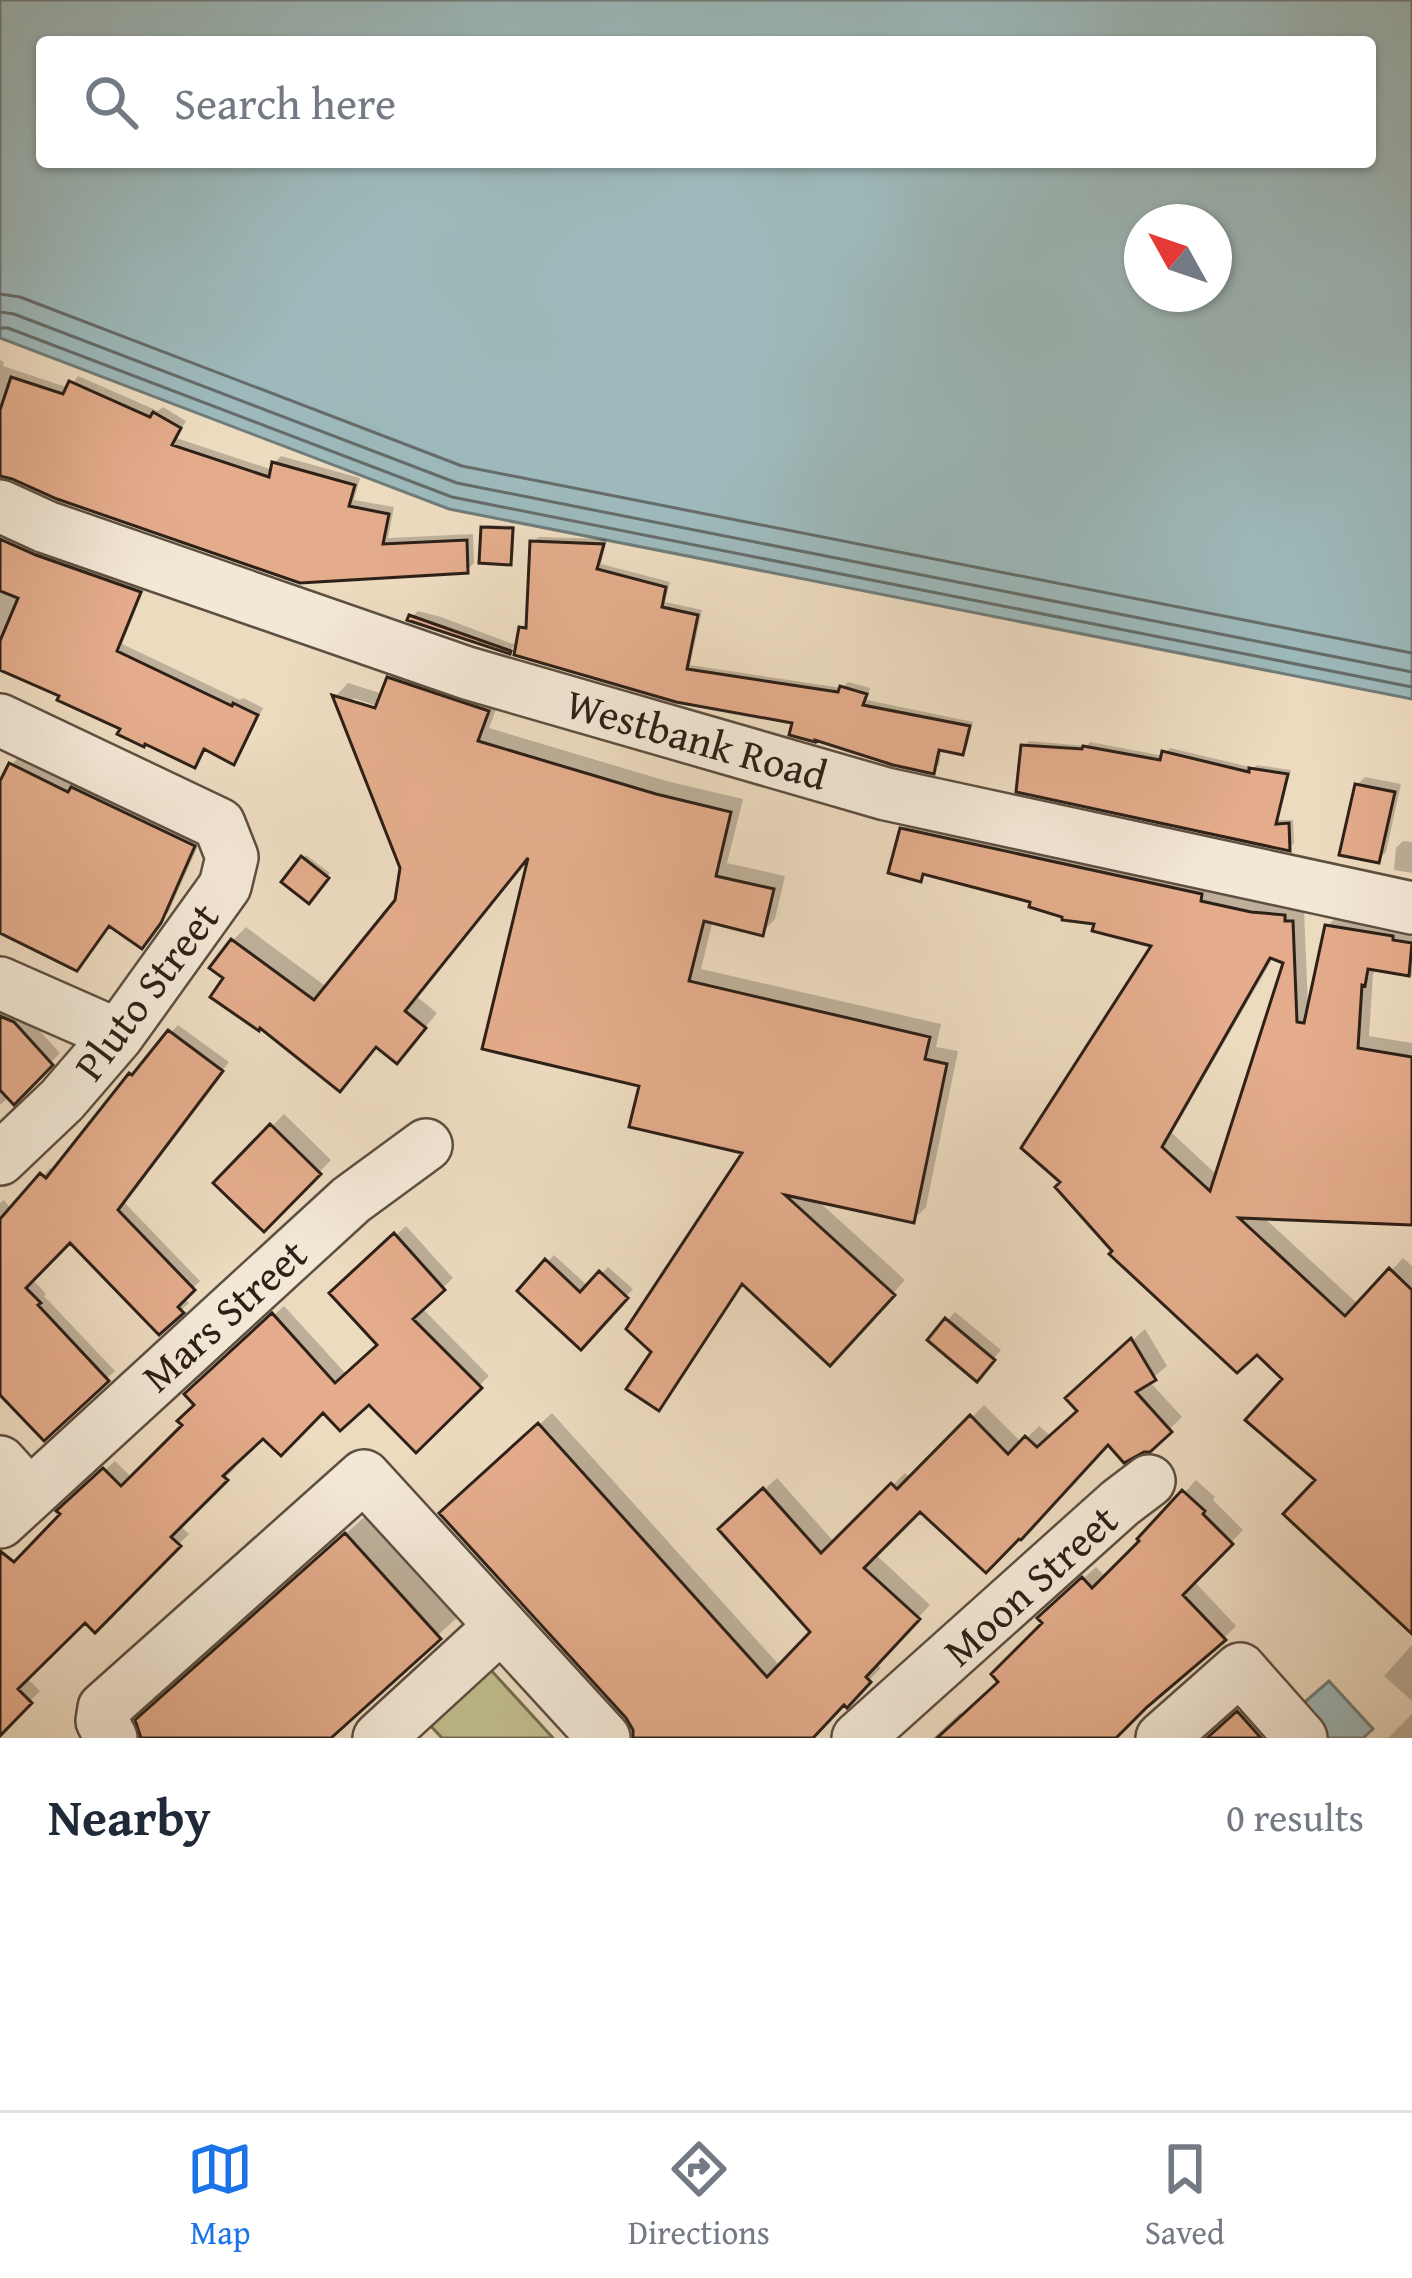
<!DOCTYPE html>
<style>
:root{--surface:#fff;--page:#f2f2f3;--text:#1f2937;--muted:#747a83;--line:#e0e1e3;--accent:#1a73e8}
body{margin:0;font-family:"Gentium Book Plus",serif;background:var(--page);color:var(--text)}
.compass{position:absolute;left:1124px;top:204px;width:108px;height:108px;border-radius:50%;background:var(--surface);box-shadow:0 3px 9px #0004;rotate:310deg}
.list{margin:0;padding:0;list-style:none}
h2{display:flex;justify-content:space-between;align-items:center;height:156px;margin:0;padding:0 48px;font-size:51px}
h2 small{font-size:39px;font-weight:400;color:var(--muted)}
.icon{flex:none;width:66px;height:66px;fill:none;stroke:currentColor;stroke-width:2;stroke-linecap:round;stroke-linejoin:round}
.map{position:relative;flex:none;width:1412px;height:1738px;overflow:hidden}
.search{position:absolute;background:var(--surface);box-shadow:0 3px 9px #0004;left:36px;right:36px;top:36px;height:132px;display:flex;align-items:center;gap:30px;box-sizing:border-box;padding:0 42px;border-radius:12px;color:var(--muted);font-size:45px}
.sheet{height:372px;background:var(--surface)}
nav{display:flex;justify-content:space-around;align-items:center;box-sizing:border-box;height:168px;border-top:3px solid var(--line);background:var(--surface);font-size:33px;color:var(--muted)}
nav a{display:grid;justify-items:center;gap:6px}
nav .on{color:var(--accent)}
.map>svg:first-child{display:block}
</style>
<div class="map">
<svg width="1412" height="1738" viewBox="0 0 1412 1738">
<rect width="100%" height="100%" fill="#eddbc0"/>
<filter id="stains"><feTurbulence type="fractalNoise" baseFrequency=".00167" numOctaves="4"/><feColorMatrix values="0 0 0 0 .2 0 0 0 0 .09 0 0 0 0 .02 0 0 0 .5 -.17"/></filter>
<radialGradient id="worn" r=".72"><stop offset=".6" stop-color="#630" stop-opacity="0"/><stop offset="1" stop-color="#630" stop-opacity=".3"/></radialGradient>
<path fill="#c0bd8d" stroke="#766e52" stroke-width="3" d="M 489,1668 L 553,1738 L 442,1738 L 429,1724 Z"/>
<path fill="#9db9bb" stroke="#707c79" stroke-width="3" fill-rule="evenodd" d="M 0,0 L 1412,0 L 1412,699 L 449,509 L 0,338 ZM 42,42 L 1370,42 L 1370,162 L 42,162 ZM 1142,222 L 1214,222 L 1214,294 L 1142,294 Z
M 1329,1681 L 1373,1729 L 1363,1738 L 1327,1738 L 1299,1707 Z"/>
<path fill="#0003" fill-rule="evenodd" d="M 0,360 L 4,362 L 3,366 L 69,388 L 78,376 L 158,411 L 163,407 L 186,421 L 176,438 L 273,470 L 274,463 L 281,456 L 360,478 L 354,500 L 394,507 L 388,538 L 473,534 L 474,563 L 467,570 L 0,474 Z
M 487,525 L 515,526 L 513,559 L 510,562 L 484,528 Z
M 0,529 L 146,585 L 122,644 L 240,700 L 243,698 L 263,708 L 240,754 L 233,761 L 206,747 L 194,765 L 63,695 L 7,670 L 4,673 L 0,672 Z
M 539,537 L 607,539 L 601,564 L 670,582 L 665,602 L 702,610 L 690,665 L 842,688 L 848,682 L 870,688 L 867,700 L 973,722 L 967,747 L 962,752 L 942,748 L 939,765 L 933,770 L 795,720 L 522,629 L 527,623 L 533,542 Z
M 418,611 L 441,617 L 515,645 L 509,651 L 412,617 Z
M 402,665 L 500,698 L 489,728 L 670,782 L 743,799 L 727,863 L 785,876 L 775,919 L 762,932 L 713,920 L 701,969 L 941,1024 L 936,1047 L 958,1051 L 926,1207 L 913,1220 L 816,1199 L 905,1280 L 843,1349 L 744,1283 L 671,1394 L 658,1407 L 655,1351 L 747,1151 L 642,1084 L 533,851 L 416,996 L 437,1013 L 409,1047 L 377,1044 L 227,978 L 233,940 L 246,927 L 328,988 L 397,901 L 403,868 L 336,696 L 348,683 L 383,694 L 389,679 ZM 353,698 L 390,710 L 388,716 L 353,705 Z
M 1029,741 L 1087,746 L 1090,742 L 1164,756 L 1170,748 L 1254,768 L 1257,765 L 1291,770 L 1278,820 L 1293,820 L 1294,843 L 1289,848 L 1024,746 Z
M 20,756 L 202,837 L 169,911 L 142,946 L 110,923 L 0,931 L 0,788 L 11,765 Z
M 1365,777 L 1401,784 L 1386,852 L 1378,860 L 1357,785 Z
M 915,817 L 1296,904 L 1296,909 L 1304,910 L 1308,1005 L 1327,926 L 1340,914 L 1412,929 L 1412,976 L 1377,970 L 1373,974 L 1369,1036 L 1412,1043 L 1412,1222 L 1262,1216 L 1359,1305 L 1403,1258 L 1412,1266 L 1412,1630 L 1319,1480 L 1286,1379 L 1257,1350 L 1114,1254 L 1155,944 L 1034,900 L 927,872 L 920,879 L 903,829 ZM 1274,956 L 1287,962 L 1218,1176 L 1172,1133 Z
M 1403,841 L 1412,842 L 1412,873 L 1394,870 L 1396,848 Z
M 306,855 L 330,873 L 309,900 L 285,881 Z
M 0,1002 L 23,1013 L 60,1053 L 14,1100 L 10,1096 L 0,1105 Z
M 178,1025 L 229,1062 L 123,1201 L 200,1281 L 183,1298 L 189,1303 L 159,1331 L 70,1239 L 32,1279 L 46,1294 L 44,1296 L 115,1371 L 44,1437 L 0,1391 L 0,1203 L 4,1200 L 12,1210 L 50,1168 L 55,1172 L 131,1075 Z
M 284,1114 L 331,1160 L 264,1228 L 217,1182 Z
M 406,1226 L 453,1278 L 422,1308 L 489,1376 L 416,1449 L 369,1401 L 323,1409 L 263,1435 L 231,1464 L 235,1468 L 179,1525 L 189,1534 L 95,1628 L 85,1619 L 26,1677 L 40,1691 L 4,1727 L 0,1723 L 0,1576 L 64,1514 L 61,1511 L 115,1461 L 133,1479 L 186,1425 L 198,1405 L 188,1394 L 284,1306 L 347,1375 L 381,1345 L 333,1293 Z
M 554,1255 L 589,1287 L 608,1267 L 633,1289 L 581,1346 L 521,1291 Z
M 955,1312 L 1001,1350 L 984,1370 L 931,1339 Z
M 1145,1329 L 1167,1366 L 1149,1381 L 1182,1417 L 1149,1449 L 1108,1441 L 920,1507 L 874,1553 L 930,1605 L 876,1663 L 881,1668 L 847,1703 L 844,1701 L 806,1738 L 636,1738 L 629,1716 L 455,1501 L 552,1413 L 781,1667 L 814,1632 L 734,1517 L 777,1478 L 835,1543 L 905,1473 L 911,1479 L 984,1405 L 1022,1443 L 1039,1426 L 1052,1437 L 1081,1411 L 1082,1386 Z
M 1196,1480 L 1215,1497 L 1213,1500 L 1243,1530 L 1194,1581 L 1236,1626 L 1224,1638 L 1111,1738 L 933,1738 L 960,1713 L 964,1716 L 1001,1681 L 1046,1623 L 1053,1606 L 1096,1567 L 1107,1578 Z
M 370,1512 L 462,1613 L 326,1738 L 144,1738 L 163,1697 Z
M 1412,1645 L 1412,1701 L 1384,1676 Z
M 1251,1701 L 1284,1738 L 1209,1738 Z
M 1412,1714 L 1412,1738 L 1388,1738 Z"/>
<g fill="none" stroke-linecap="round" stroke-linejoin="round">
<path stroke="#656c69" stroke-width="3" d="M 0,294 L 20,297 L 462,466 L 1412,653
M 0,312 L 14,314 L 457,483 L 1412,672
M 0,328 L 8,328 L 452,497 L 1412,687"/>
</g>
<path fill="#e4ac8c" stroke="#2d2017" stroke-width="3" fill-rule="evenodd" d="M 11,377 L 63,394 L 69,381 L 150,417 L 153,412 L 181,428 L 172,445 L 269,477 L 272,462 L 355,485 L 349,506 L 389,514 L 383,544 L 467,540 L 468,573 L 300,583 L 57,499 L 12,479 L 0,476 L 0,410 Z
M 481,527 L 513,528 L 511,565 L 479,563 Z
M 0,539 L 36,555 L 141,592 L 117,651 L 232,706 L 233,703 L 258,715 L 234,765 L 204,749 L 195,768 L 145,744 L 144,747 L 117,734 L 120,729 L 57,700 L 59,696 L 0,670 L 0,641 L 18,598 L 0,591 Z
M 530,541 L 604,544 L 597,569 L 666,587 L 662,607 L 698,615 L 687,669 L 838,692 L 840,686 L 867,694 L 863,705 L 970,726 L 963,755 L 939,750 L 934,774 L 893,765 L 815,740 L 815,742 L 789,735 L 792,723 L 676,702 L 514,655 L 519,627 L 526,628 Z
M 409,615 L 511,651 L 510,654 L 407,620 Z
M 387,677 L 489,711 L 478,741 L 656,794 L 731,812 L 716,876 L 774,889 L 763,936 L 704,921 L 689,981 L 930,1037 L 925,1059 L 947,1064 L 914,1223 L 785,1195 L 895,1295 L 830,1366 L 742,1284 L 659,1411 L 626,1389 L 651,1352 L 626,1329 L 742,1153 L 629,1127 L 639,1086 L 482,1049 L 528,858 L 405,1011 L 426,1028 L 397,1064 L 376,1047 L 340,1092 L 260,1028 L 259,1031 L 210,997 L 223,978 L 209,968 L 231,939 L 314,1000 L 395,900 L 400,868 L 332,695 L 375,708 Z
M 1021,745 L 1082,749 L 1083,746 L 1160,760 L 1162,751 L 1249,772 L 1249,768 L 1288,774 L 1276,824 L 1289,823 L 1290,851 L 1016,792 Z
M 9,763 L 68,792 L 71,787 L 195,846 L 161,923 L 142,949 L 109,926 L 77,971 L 0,933 L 0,781 Z
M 1355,784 L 1395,792 L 1379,863 L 1339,855 Z
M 900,828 L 1202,894 L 1201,901 L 1251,912 L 1285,915 L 1285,921 L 1293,921 L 1297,1022 L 1304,1023 L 1325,925 L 1393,936 L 1393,940 L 1412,943 L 1409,976 L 1368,969 L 1365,986 L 1362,985 L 1358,1048 L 1412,1057 L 1412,1225 L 1239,1218 L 1345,1316 L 1389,1268 L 1412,1290 L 1412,1634 L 1283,1514 L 1315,1480 L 1245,1420 L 1282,1379 L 1257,1355 L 1237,1373 L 1109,1254 L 1112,1251 L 1055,1187 L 1060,1182 L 1021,1148 L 1151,946 L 1092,931 L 1094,924 L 1062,920 L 1062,917 L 1029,907 L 1030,902 L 923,874 L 921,882 L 888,873 ZM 1270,958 L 1283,963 L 1210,1191 L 1162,1147 Z
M 301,856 L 329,878 L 309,904 L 281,882 Z
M 0,1016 L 14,1022 L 53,1065 L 14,1105 L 0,1090 Z
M 168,1030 L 223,1071 L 118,1210 L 195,1290 L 178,1307 L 184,1313 L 159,1335 L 70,1243 L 26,1288 L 41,1303 L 38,1305 L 109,1381 L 44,1441 L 0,1395 L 0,1219 L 40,1173 L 46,1178 L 129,1073 L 132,1075 Z
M 270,1124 L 321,1174 L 264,1232 L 213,1183 Z
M 394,1233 L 445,1290 L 413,1319 L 482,1388 L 416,1453 L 369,1405 L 340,1431 L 323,1413 L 281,1456 L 263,1439 L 223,1476 L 228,1480 L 171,1537 L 181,1546 L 95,1633 L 85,1623 L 18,1689 L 32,1703 L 0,1736 L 0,1551 L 14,1562 L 60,1514 L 56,1511 L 103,1468 L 121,1486 L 182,1425 L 177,1421 L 194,1405 L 184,1394 L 272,1313 L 335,1383 L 377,1345 L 329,1293 Z
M 545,1259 L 580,1292 L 599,1271 L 628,1298 L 581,1350 L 517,1291 Z
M 945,1318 L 995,1360 L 977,1382 L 927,1340 Z
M 1131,1338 L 1156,1380 L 1136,1392 L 1172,1432 L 1150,1452 L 1144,1452 L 1124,1463 L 1108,1445 L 1021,1540 L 1019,1539 L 986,1573 L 920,1512 L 864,1568 L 920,1619 L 866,1677 L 871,1682 L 847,1708 L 844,1705 L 813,1738 L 633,1738 L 633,1730 L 626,1718 L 439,1513 L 538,1423 L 767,1677 L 810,1632 L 718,1529 L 763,1488 L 821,1553 L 891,1483 L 897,1489 L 970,1415 L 1008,1454 L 1025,1436 L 1037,1447 L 1077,1411 L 1065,1398 Z
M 1182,1490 L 1205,1511 L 1203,1514 L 1233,1544 L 1183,1595 L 1226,1640 L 1147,1707 L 1116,1738 L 937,1738 L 998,1682 L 991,1674 L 1042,1623 L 1037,1618 L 1082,1577 L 1092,1588 L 1139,1541 L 1137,1539 Z
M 345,1533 L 441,1639 L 331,1738 L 141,1738 L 135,1720 Z
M 1237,1711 L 1261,1738 L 1207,1738 Z"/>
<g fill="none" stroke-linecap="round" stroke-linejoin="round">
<defs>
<path id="minor" d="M 0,506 L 46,527 L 467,673 L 886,794 L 1412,908
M 0,720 L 219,824 L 232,857 L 225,886 L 118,1035 L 62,1100 L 0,1159
M 0,983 L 118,1035
M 0,1462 L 29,1494
M 0,1522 L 351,1200 L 426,1145
M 111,1738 L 102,1721 L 104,1708 L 364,1476 L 604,1738
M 379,1738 L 500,1627
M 858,1738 L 1120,1503 L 1149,1481
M 1162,1738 L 1240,1669 L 1301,1738"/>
</defs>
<use href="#minor" stroke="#5d4f41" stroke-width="56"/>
<use href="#minor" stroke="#f3e8d6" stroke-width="51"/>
</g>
<g text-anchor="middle" stroke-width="12" stroke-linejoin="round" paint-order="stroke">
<g font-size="42" fill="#2d2017" stroke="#f3e8d6">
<text transform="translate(697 739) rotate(16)" y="15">Westbank Road</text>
<text transform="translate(146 991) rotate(-53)" y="15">Pluto Street</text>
<text transform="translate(224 1315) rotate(-42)" y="15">Mars Street</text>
<text transform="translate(1030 1585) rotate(-42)" y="15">Moon Street</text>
</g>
</g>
<rect width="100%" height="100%" filter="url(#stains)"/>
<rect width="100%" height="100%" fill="url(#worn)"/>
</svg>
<svg class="compass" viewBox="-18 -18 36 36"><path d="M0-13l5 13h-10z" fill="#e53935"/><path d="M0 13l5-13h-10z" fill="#747a83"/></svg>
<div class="search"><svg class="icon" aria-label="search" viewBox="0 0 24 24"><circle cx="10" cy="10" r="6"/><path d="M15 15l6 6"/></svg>Search here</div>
</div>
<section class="sheet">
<h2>Nearby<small>0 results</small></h2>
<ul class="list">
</ul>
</section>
<nav>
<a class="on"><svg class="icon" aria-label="map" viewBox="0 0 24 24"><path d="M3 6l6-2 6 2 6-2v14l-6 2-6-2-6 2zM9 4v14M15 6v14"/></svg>Map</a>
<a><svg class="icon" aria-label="directions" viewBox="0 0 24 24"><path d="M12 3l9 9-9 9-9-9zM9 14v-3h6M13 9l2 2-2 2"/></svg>Directions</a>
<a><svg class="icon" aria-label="saved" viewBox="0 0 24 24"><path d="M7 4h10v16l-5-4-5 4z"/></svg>Saved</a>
</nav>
